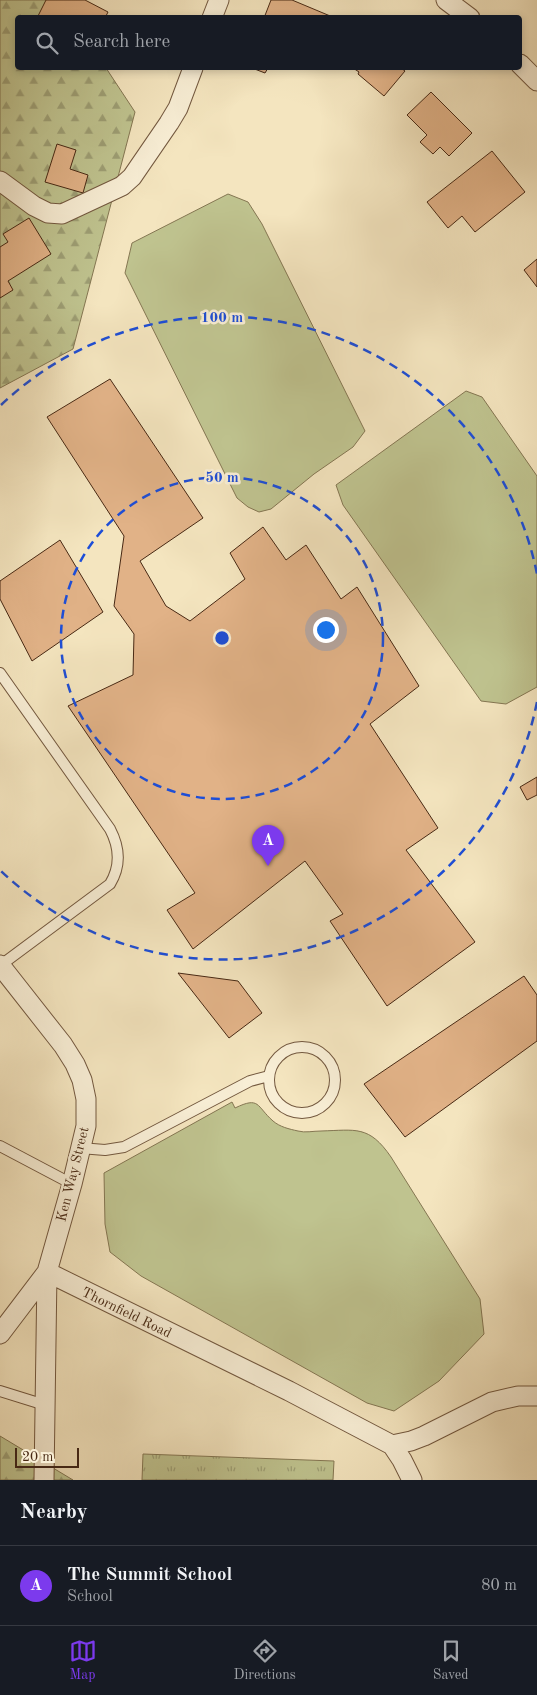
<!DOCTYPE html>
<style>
:root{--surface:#171b24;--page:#242831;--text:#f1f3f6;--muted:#9ea1a6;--line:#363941;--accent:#7c3aed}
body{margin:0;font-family:"Old Standard TT",serif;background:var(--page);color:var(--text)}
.scale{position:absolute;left:15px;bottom:12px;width:64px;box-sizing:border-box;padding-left:5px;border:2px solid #482914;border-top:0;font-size:14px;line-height:18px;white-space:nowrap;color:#482914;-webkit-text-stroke:4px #f8eed5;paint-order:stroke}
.you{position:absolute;left:325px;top:629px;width:18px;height:18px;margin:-12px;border:4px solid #fff;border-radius:50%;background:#1a73e8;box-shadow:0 0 0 8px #1a73e833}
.badge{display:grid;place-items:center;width:32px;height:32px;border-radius:50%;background:var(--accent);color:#fff;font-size:16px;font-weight:700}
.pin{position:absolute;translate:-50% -41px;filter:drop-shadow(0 1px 2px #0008)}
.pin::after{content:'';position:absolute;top:26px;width:18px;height:15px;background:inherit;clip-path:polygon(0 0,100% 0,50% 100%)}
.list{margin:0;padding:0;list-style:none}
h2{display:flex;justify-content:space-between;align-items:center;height:65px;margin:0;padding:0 20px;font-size:21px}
h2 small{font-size:16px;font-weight:400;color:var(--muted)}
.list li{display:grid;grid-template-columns:32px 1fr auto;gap:15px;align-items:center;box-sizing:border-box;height:80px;padding:0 20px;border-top:1px solid var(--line)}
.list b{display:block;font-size:19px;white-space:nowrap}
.list p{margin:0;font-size:16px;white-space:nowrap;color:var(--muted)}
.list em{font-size:16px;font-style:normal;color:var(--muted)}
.icon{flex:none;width:28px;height:28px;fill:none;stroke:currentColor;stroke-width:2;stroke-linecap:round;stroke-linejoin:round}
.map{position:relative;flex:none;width:537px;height:1480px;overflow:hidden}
.search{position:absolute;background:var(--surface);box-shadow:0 2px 8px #0003;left:15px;right:15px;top:15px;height:55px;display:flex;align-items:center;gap:12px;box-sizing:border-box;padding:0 18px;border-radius:5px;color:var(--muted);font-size:19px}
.sheet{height:145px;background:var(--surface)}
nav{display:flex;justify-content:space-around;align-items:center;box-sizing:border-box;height:70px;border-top:1px solid var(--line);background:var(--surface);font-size:14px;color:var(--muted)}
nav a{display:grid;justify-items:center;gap:2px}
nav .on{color:var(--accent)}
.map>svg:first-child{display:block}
</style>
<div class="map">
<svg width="537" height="1480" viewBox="0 0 537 1480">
<defs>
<pattern id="forest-firs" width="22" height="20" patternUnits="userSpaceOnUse" patternTransform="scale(1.25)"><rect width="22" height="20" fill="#bfc38f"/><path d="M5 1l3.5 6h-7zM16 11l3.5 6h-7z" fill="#9d9e74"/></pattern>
<pattern id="park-tufts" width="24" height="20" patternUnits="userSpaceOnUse" patternTransform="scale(1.25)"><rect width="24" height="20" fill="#bfc38f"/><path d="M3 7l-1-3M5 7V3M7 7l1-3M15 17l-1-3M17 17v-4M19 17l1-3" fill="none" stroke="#9d9e74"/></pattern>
</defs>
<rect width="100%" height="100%" fill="#f4e5bf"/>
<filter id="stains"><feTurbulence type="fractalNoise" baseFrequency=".004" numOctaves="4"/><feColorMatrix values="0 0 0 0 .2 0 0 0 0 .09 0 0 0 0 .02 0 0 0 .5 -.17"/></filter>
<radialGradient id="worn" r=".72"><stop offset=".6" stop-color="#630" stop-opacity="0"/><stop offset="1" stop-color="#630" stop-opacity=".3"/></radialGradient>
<path fill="#bfc38f" stroke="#847652" d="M 228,194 L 248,202 L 262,224 L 365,431 L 353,447 L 314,474 L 271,509 L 259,512 L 248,507 L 237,498 L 125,273 L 132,243 Z
M 466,391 L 482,397 L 537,476 L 537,687 L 506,704 L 481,701 L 343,505 L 336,485 Z
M 232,1102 L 235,1108 C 260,1096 256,1106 273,1121 C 280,1127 289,1129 298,1131 C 305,1133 313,1131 321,1131 C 356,1130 369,1125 391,1157 L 480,1299 L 484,1334 L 439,1381 L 394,1411 L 367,1403 L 141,1276 L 110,1252 L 105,1224 L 104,1173 Z"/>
<path fill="url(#forest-firs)" stroke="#847652" d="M 0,0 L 61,0 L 73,17 L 18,18 L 18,68 L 106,68 L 135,112 L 73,349 L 0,388 Z
M 0,1436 L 73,1480 L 0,1480 Z"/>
<path fill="url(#park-tufts)" stroke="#847652" d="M 143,1454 L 334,1461 L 333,1480 L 142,1480 Z"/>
<path fill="#e1b287" stroke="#482914" d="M 46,0 L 85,0 L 108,12 L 105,18 L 37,18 Z
M 271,0 L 292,0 L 335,18 L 264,18 Z
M 252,68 L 268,68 L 265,73 Z
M 353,68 L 401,68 L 405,71 L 384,96 L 358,74 L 359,72 Z
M 431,92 L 472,133 L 449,156 L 440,147 L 433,154 L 420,142 L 427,135 L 407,115 Z
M 57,144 L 76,150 L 70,169 L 88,175 L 83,193 L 45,182 Z
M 492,151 L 525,192 L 475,232 L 462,216 L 448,228 L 427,202 Z
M 29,218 L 51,254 L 8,281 L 13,290 L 0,298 L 0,247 L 8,242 L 3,234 Z
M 537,259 L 537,287 L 524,270 Z
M 110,379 L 203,518 L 140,561 L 166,606 L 190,621 L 245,579 L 230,553 L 263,527 L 286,560 L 306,545 L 341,599 L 357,587 L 419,686 L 370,724 L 438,828 L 406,850 L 475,942 L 387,1006 L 330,921 L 343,914 L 305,861 L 193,949 L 167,910 L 195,893 L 68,706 L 133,675 L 134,634 L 114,606 L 124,536 L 47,417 Z
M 60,540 L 103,612 L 32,661 L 0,599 L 0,581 Z
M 537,777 L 537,795 L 527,800 L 520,787 Z
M 178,973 L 238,981 L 262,1013 L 229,1038 Z
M 524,976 L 537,995 L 537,1041 L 405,1137 L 364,1084 Z"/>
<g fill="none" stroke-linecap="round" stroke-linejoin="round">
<defs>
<path id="service" d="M 0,673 L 110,829 C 120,848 121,866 110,884 L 1,965
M269 1080a33 33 0 1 1 66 0a33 33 0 1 1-66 0Z
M 0,1146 L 72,1184
M 80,1148 L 105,1150 L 124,1147 L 250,1081 L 269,1076
M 0,1391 L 45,1405"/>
<path id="minor" d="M 446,0 L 470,18
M 212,18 L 219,0
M 520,64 L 537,81
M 0,181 L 34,206 L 48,213 L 62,214 L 122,186 L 132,177 L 169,123 L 178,108 L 193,68
M 0,965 L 63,1045 L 75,1064 L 82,1080 L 86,1099 L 86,1126 L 72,1184 L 47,1272 L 0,1334
M 392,1445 L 402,1460 L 412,1480
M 44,1480 L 47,1272 L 289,1391 L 392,1445 L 411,1441 L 424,1436 L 492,1402 L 518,1396 L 537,1396"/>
</defs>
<use href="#service" stroke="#73583f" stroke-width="12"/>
<use href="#minor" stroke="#73583f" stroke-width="21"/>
<use href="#service" stroke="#f8eed5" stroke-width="10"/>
<use href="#minor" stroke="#f8eed5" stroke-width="19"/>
</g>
<g fill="none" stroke="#1d4ed8" stroke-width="2.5" stroke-dasharray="9 6">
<circle cx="222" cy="638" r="161"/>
<path d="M537 702A321 321 0 0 1 1 871M1 405A321 321 0 0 1 537 574"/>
</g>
<g text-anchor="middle" stroke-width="5" stroke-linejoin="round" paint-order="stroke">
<g font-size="14" fill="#482914" stroke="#f8eed5">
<text transform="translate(72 1174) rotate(-76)" y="5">Ken Way Street</text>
<text transform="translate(127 1312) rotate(26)" y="5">Thornfield Road</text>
</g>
</g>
<circle cx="222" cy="638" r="8" fill="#1d4ed8" stroke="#f8eed5" stroke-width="2.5"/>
<g font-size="15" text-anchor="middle" font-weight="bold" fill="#1d4ed8" stroke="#f8eed5" stroke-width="5" stroke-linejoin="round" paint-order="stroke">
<text x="222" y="322">100 m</text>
<text x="222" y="482">50 m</text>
</g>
<rect width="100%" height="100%" filter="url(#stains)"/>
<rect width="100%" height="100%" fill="url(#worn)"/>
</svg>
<div class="scale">20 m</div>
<div class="you"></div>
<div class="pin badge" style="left:268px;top:866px">A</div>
<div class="search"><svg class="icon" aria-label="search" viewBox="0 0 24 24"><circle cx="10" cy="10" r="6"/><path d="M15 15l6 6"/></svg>Search here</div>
</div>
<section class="sheet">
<h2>Nearby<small></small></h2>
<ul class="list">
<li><span class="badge">A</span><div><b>The Summit School</b><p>School</p></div><em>80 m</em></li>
</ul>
</section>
<nav>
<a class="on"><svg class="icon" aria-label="map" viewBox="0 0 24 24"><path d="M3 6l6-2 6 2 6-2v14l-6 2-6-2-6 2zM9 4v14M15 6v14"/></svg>Map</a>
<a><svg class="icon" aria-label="directions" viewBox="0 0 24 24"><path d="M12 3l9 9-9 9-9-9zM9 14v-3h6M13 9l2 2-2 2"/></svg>Directions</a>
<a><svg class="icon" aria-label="saved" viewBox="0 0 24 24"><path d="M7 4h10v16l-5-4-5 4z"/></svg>Saved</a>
</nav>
